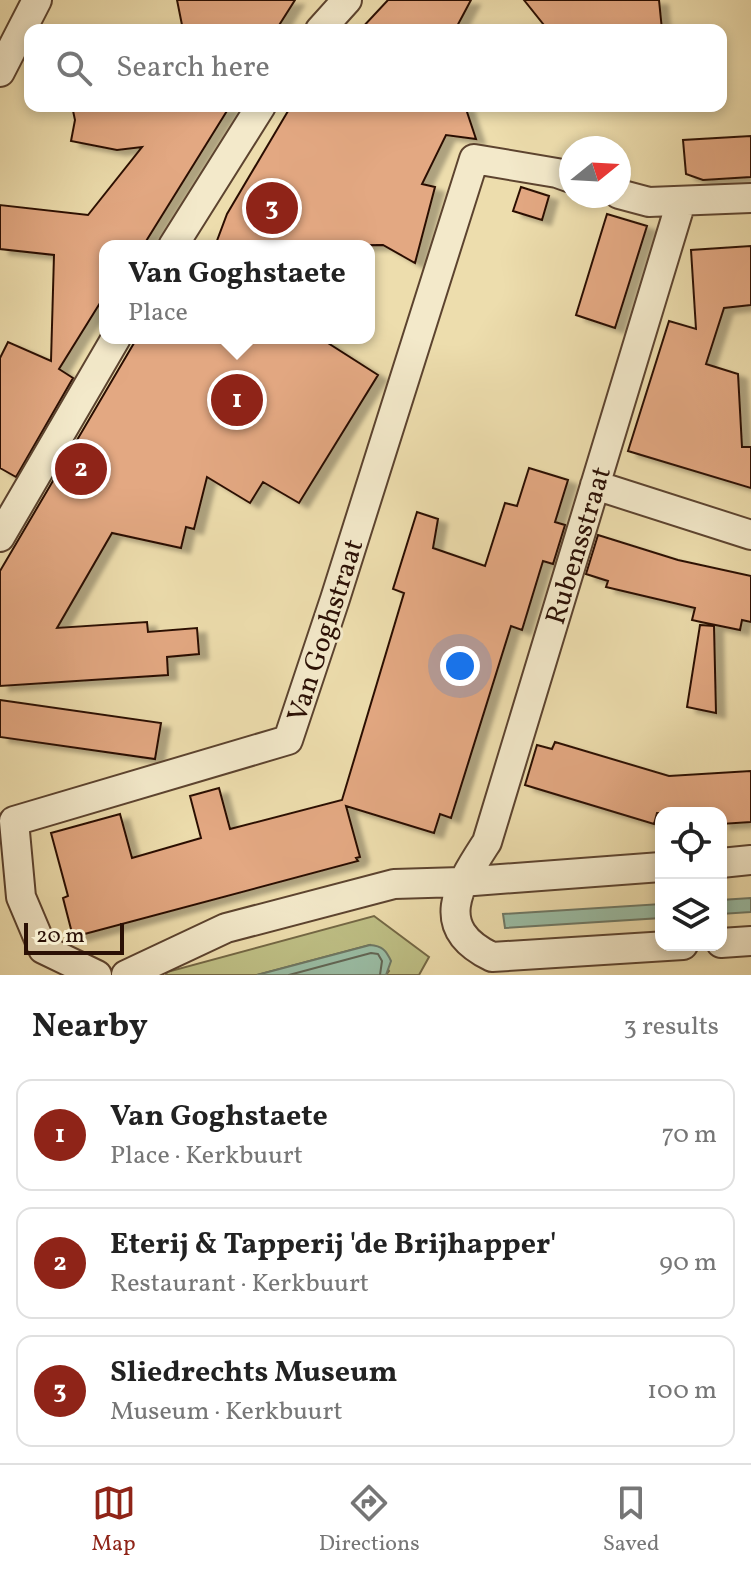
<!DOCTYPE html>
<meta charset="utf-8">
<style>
:root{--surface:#fff;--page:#f6f6f6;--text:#222;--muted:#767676;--line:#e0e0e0;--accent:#8f2418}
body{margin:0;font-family:Vollkorn,serif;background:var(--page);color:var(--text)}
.controls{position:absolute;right:24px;bottom:24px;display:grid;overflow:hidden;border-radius:16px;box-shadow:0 4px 12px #0003}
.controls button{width:72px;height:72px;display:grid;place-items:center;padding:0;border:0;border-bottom:2px solid var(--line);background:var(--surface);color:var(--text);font:40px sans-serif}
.compass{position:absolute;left:559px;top:136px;width:72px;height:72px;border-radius:50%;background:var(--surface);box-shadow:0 4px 12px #0003;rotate:72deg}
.scale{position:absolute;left:24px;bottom:20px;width:100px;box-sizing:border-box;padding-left:8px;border:4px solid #2b1005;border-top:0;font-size:22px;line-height:28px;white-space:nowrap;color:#2b1005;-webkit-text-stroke:6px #f3e9ca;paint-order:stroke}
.you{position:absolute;left:460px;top:666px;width:28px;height:28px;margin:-20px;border:6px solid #fff;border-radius:50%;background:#1a73e8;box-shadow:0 0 0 12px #1a73e833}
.badge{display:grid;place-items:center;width:52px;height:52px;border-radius:50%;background:var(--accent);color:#fff;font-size:26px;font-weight:700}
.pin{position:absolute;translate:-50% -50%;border:4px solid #fff;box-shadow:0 2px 8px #0006}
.popup{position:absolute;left:99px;top:240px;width:276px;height:104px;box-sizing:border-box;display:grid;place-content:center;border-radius:16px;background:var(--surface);filter:drop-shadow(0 2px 6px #0005);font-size:26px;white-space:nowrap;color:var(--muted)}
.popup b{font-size:30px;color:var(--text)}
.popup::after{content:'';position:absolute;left:50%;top:100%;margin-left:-16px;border:16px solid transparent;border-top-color:var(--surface)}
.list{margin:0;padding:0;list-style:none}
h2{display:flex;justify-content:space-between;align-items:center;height:104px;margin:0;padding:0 32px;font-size:34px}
h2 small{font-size:26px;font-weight:400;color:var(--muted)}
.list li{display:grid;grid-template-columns:52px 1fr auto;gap:24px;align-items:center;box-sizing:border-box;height:112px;margin:0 16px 16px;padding:0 16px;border:2px solid var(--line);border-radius:16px}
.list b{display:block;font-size:30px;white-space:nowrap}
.list p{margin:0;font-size:26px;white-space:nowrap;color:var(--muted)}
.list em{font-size:26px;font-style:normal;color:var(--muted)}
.icon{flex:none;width:44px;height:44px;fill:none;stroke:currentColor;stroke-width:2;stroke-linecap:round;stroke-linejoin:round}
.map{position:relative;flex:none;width:751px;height:975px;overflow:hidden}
.search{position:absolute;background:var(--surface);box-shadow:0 4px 12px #0003;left:24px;right:24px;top:24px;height:88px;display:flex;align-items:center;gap:20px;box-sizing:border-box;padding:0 28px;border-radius:16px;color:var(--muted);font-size:30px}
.sheet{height:488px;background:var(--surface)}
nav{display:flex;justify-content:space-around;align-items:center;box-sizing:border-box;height:112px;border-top:2px solid var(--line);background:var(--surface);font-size:22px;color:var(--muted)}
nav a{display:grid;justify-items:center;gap:4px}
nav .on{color:var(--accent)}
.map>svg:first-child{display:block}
</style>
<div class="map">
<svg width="751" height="975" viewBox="0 0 751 975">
<defs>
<filter id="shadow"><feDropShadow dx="9" dy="5" stdDeviation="2" flood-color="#0004"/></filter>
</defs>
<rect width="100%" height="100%" fill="#edddad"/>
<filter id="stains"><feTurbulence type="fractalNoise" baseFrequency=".0025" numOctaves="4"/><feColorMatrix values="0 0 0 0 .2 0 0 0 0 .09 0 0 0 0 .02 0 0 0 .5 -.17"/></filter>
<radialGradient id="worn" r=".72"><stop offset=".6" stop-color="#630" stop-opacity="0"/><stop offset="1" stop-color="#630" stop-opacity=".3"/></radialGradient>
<path fill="#bebf85" stroke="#746845" stroke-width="2" d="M 374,916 L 429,957 L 419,975 L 386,975 L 389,971 L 370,945 L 257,975 L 166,975 L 167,972 Z"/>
<path fill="#9abda5" stroke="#6e7865" stroke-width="2" d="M 751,898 L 751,912 L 721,914 L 721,900 Z
M 661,904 L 661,918 L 505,928 L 503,914 Z
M 370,945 C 382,946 386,950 391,961 L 386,975 L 257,975 Z"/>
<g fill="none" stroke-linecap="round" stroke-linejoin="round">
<path stroke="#626655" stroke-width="2" d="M 289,975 L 371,953 L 378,954 L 382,961 L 380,975"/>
</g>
<path fill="#e3a882" stroke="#2b1005" stroke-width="2" filter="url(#shadow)" d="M 177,0 L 295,0 L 276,30 L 183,30 Z
M 388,0 L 471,0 L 455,30 L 360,30 Z
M 524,0 L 659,0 L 662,30 L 548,30 Z
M 72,106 L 230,106 L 143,246 L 105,246 L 105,295 L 59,369 L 73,378 L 16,477 L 0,468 L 0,358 L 8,342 L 51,361 L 54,255 L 0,249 L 0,205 L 88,215 L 142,147 L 117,150 L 71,141 L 75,120 Z
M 291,106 L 465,106 L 476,139 L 446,135 L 422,184 L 435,187 L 415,263 L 383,245 L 215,246 L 227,214 Z
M 751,136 L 751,177 L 703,180 L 686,174 L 683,140 Z
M 521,187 L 549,196 L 542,220 L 513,211 Z
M 607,214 L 647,226 L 615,328 L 576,315 Z
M 751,246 L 751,305 L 724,308 L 706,364 L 738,374 L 742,447 L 751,447 L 751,488 L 628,451 L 669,321 L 696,329 L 691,250 Z
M 137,338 L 320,338 L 378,375 L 299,503 L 263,482 L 250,503 L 207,477 L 194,529 L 186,527 L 181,548 L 112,533 L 57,628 L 147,622 L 148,632 L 197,628 L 199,654 L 167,657 L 168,675 L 0,686 L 0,571 Z
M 529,468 L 568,480 L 555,522 L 565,525 L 553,564 L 543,561 L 522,630 L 511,626 L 451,818 L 440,814 L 434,833 L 346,806 L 360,857 L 356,858 L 358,861 L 77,936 L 76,932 L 72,933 L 63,898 L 68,896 L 51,833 L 120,814 L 132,858 L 201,838 L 190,796 L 219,788 L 230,829 L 342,800 L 404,593 L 393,589 L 417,512 L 438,519 L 433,548 L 485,566 L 505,503 L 517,506 Z
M 598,535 L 678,560 L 751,576 L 751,622 L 742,620 L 740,630 L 701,622 L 692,620 L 695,608 L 606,587 L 608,581 L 586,574 Z
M 700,625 L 714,626 L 716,713 L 687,707 Z
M 0,700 L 161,723 L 155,759 L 0,737 Z
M 555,742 L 669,776 L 751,771 L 751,822 L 721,824 L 721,813 L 657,813 L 654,824 L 525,785 L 537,745 L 552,749 Z"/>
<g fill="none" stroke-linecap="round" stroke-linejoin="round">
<defs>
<path id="street" d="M 320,30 L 347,0
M 0,72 L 37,0
M 619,194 L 649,202 L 751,198
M 681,202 L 487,842 C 460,884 430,927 492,957 L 683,945
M 173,246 L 261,106
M 595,485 L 751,535
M 0,537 L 116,338
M 721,863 L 751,860
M 721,943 L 751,941
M 97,975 L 43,949 L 21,897 L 14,821 L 288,740 L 335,599 L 474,159 L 557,173 L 571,178
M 126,975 L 226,928 L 394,884 L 461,882 L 661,867"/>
</defs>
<use href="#street" stroke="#5c432f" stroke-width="32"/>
<use href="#street" stroke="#f3e9ca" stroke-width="28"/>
</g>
<g text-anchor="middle" stroke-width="6" stroke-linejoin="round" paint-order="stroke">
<g font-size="28" fill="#2b1005" stroke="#f3e9ca">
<text transform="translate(577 545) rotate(-73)" y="10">Rubensstraat</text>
<text transform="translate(324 630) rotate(-72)" y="10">Van Goghstraat</text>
</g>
</g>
<rect width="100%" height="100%" filter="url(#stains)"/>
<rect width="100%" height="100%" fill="url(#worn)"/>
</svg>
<div class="controls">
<button><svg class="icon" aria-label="locate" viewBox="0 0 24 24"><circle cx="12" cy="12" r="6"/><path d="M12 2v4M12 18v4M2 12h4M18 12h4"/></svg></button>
<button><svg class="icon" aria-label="layers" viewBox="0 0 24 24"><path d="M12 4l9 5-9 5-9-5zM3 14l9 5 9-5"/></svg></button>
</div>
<svg class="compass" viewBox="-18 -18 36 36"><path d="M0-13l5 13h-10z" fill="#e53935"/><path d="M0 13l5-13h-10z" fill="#767676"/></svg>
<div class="scale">20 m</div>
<div class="you"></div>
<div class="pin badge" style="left:237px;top:400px">1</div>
<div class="popup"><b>Van Goghstaete</b>Place</div>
<div class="pin badge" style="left:81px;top:469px">2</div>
<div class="pin badge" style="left:272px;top:208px">3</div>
<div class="search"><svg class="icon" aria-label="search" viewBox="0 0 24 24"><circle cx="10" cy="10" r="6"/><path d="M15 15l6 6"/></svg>Search here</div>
</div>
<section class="sheet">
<h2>Nearby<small>3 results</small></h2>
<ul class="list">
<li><span class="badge">1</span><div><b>Van Goghstaete</b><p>Place · Kerkbuurt</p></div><em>70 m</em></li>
<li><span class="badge">2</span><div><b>Eterij &amp; Tapperij 'de Brijhapper'</b><p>Restaurant · Kerkbuurt</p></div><em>90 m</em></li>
<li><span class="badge">3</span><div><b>Sliedrechts Museum</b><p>Museum · Kerkbuurt</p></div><em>100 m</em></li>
</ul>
</section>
<nav>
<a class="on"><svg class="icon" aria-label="map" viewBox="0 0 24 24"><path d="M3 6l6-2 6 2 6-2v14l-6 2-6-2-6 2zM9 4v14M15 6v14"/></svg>Map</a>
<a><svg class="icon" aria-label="directions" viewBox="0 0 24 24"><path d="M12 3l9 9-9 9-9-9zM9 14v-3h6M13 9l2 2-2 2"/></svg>Directions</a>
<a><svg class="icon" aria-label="saved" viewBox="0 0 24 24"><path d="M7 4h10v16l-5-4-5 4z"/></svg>Saved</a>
</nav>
